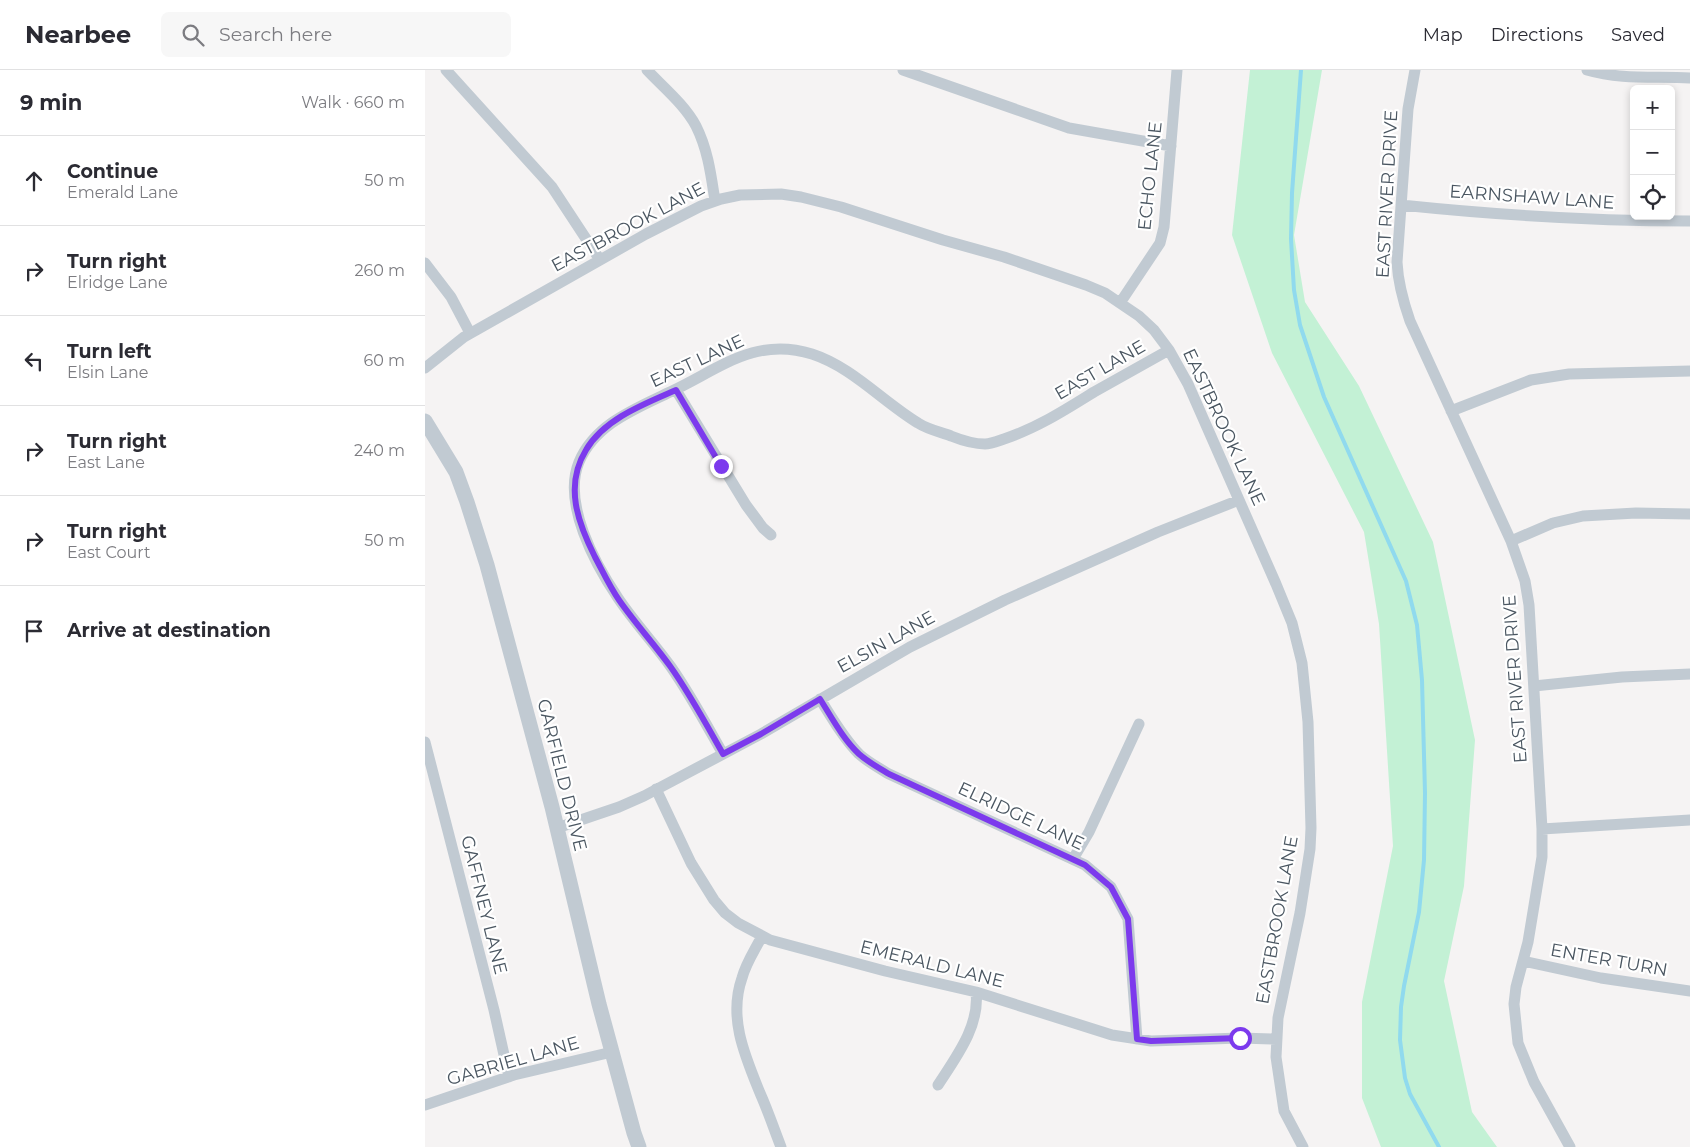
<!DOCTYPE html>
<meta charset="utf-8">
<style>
:root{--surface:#fff;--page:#f7f7f7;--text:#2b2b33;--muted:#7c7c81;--line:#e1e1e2}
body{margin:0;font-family:Montserrat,sans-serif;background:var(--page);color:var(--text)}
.controls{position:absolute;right:15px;top:15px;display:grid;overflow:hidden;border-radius:8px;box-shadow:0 2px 8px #0003}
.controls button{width:45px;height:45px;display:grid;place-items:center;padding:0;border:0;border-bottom:1px solid var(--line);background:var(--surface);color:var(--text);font:25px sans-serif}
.stop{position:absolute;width:15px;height:15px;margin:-11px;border:4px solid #7c3aed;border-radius:50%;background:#fff}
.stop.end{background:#7c3aed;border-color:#fff;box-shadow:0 1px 5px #0008}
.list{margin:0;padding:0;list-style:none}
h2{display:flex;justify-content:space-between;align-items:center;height:65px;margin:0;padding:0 20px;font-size:21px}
h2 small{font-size:16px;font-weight:400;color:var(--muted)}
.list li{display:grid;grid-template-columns:32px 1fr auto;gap:15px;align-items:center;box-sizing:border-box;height:90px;padding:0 20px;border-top:1px solid var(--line)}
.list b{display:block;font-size:19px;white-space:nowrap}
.list p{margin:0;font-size:16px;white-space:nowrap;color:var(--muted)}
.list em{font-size:16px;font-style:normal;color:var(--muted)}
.icon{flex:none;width:28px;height:28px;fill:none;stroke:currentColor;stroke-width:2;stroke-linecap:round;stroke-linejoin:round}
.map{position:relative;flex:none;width:1265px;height:1077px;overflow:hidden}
header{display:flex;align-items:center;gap:30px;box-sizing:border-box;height:70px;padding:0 25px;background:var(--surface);border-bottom:1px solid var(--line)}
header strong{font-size:24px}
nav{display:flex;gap:28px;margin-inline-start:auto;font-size:18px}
.search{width:350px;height:45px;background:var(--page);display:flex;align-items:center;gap:12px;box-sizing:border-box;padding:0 18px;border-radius:8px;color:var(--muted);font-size:19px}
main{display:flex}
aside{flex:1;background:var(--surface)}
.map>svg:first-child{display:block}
</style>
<header>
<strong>Nearbee</strong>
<div class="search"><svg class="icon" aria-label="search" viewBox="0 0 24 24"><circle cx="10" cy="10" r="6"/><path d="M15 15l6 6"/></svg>Search here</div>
<nav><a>Map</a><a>Directions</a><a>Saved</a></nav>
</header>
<main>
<aside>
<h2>9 min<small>Walk · 660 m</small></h2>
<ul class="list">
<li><svg class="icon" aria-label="ahead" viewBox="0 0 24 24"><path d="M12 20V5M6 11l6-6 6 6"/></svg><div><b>Continue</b><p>Emerald Lane</p></div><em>50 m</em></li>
<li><svg class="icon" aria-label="right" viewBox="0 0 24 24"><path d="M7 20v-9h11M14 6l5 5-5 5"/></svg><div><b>Turn right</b><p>Elridge Lane</p></div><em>260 m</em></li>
<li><svg class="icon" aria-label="left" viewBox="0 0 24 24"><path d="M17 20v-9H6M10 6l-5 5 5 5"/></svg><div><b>Turn left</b><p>Elsin Lane</p></div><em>60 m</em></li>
<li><svg class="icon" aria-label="right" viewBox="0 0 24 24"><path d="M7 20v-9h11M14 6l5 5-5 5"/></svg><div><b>Turn right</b><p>East Lane</p></div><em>240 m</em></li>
<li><svg class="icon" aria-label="right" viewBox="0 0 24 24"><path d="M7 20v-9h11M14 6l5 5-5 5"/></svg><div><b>Turn right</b><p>East Court</p></div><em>50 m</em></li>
<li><svg class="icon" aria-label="arrive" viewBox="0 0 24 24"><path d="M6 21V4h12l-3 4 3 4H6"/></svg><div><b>Arrive at destination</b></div></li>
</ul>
</aside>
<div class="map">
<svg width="1265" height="1077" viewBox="0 0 1265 1077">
<rect width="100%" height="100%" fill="#f5f3f3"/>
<path fill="#c3f1d5" d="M 825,0 L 897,0 L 869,165 L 880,232 L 934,316 L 1008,472 L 1050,670 L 1039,816 L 1019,911 L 1047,1042 L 1072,1077 L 956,1077 L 937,1028 L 937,932 L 968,776 L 954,554 L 939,462 L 847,283 L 807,165 Z"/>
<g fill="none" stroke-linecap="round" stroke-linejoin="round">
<path stroke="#90daee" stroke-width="4" d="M 876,0 L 867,123 L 866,169 L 869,220 L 875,255 L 899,327 L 981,511 L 992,555 L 997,610 L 1000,723 L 999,790 L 994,842 L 979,916 L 976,937 L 975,970 L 980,1008 L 985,1024 L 1014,1077"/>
<path stroke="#c1cad2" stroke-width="11" d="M 21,0 L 127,117 L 175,190
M 222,0 C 238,17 260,35 271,56 C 283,80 286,105 290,131
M 478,0 L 644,58 L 746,76
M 990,0 L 983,39 L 972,192 C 973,213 978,231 985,251 L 1086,471 L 1100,511 L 1104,535 L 1117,759 L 1117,787 L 1103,872 L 1091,917 L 1089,934 L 1093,973 L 1109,1012 L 1145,1077
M 1162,0 C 1196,10 1230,6 1265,8
M 976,135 C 1072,145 1169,151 1265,151
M 0,193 L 26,227 L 45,263
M 695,233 L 735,173 L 739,157 L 752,0
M 0,298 L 39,267 L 221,164 L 276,136 L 296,129 L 315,125 L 356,124 L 376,127 L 416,137 L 518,170 L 579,187 L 661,215 L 680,223 L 714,246 L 729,260 L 744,280 L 763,314 L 851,514 L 867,553 L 877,593 L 883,652 L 886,758 L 885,779 L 875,843 L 853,948 L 851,987 L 859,1041 L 878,1077
M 251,320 L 321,435 L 338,458 L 346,465
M 1026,341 L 1106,310 L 1144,304 L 1265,301
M 1086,471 L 1128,453 L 1158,446 L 1211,443 L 1265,444
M 1109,616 L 1197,607 L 1265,604
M 395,629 C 407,648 419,669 434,684 C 443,692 454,698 464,704 L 660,795 L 686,817 L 703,849 L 712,969
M 0,672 L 69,940 L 84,1007
M 298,684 C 281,654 265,624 246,597 C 229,573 209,552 193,528 C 170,494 137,433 154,392 C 170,354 210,339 245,322 C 293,300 329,266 387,284 C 427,297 457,331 493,353 C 502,359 515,362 526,366 C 536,370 548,374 560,374 C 566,374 573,371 579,369 C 612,358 640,340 669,322 C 694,308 719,294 744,280
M 231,719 L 266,793 L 289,830 L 300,843 L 313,853 L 345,870 L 460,901 L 551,922 L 687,965 L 726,971 L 815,968 L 851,969
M 132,758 L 194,737 L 219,726 L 336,664 L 485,577 L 580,530 L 733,462 L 814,430
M 1117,759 L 1265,750
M 648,789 L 664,762 L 714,654
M 337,866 C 330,880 321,893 317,908 C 303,948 320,986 335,1023 C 343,1041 349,1059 356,1077
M 1098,891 L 1176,908 L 1265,921
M 513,1015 C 531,987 555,956 551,922
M 0,1035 L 89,1005 L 187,982"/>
<path stroke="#c1cad2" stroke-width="15" d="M 0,351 L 31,402 L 42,432 L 62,495 L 127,737 L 174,934 L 209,1063 L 214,1077"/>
</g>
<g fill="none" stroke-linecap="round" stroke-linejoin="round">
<path stroke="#7c3aed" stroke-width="6" d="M 296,396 L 251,320 C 219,334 179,349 161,380 C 139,416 153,453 170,487 C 178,502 185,517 194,530 C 210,553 229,574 245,596 C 265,624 281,654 298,684 L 336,664 L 395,629 C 407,648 418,669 434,684 C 443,692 454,698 464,704 L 660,795 L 686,817 L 703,849 L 712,969 L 726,971 L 815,968"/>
</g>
<g text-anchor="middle" stroke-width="4.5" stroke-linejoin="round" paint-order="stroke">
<g font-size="18" fill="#4a5661" stroke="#fff">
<text transform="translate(725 106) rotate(-84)" y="6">ECHO LANE</text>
<text transform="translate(962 124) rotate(-87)" y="6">EAST RIVER DRIVE</text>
<text transform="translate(1107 127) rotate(4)" y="6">EARNSHAW LANE</text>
<text transform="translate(203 157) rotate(-28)" y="6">EASTBROOK LANE</text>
<text transform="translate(272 291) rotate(-25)" y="6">EAST LANE</text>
<text transform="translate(675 300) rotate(-30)" y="6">EAST LANE</text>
<text transform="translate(799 357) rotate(65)" y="6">EASTBROOK LANE</text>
<text transform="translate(461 572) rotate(-29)" y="6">ELSIN LANE</text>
<text transform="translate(1090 609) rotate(-94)" y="6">EAST RIVER DRIVE</text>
<text transform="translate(137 705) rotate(76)" y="6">GARFIELD DRIVE</text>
<text transform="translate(596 746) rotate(25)" y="6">ELRIDGE LANE</text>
<text transform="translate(59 835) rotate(76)" y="6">GAFFNEY LANE</text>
<text transform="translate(852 850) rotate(-80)" y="6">EASTBROOK LANE</text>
<text transform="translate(1184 890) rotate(10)" y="6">ENTER TURN</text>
<text transform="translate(507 894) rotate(14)" y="6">EMERALD LANE</text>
<text transform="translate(88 991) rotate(-16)" y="6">GABRIEL LANE</text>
</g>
</g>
</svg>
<div class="controls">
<button>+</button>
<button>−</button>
<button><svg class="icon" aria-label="locate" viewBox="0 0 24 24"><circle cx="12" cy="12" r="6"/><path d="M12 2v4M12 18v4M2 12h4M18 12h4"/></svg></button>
</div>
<div class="stop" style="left:815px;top:968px"></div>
<div class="stop end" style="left:296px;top:396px"></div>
</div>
</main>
